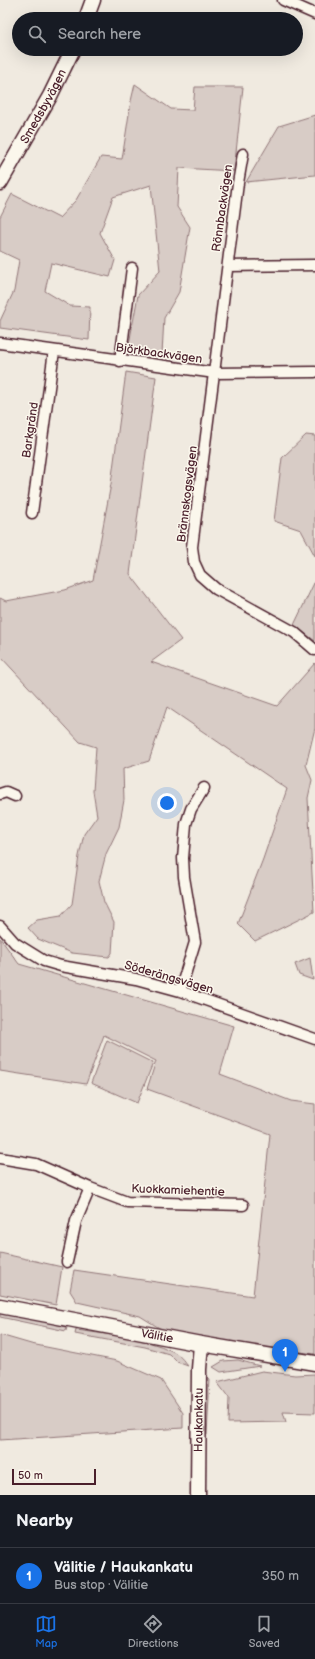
<!DOCTYPE html>
<meta charset="utf-8">
<style>
:root{--surface:#171b24;--page:#242831;--text:#f1f3f6;--muted:#9ea1a6;--line:#363941;--accent:#1a73e8}
body{margin:0;font-family:"Balsamiq Sans",sans-serif;background:var(--page);color:var(--text)}
.scale{position:absolute;left:12px;bottom:10px;width:84px;box-sizing:border-box;padding-left:4px;border:2px solid #4a1f2b;border-top:0;font-size:11px;line-height:14px;white-space:nowrap;color:#4a1f2b;-webkit-text-stroke:3px #fbf7ec;paint-order:stroke}
.you{position:absolute;left:167px;top:803px;width:14px;height:14px;margin:-10px;border:3px solid #fff;border-radius:50%;background:#1a73e8;box-shadow:0 0 0 6px #1a73e833}
.badge{display:grid;place-items:center;width:26px;height:26px;border-radius:50%;background:var(--accent);color:#fff;font-size:13px;font-weight:700}
.pin{position:absolute;translate:-50% -33px;filter:drop-shadow(0 1px 2px #0008)}
.pin::after{content:'';position:absolute;top:21px;width:14px;height:12px;background:inherit;clip-path:polygon(0 0,100% 0,50% 100%)}
.list{margin:0;padding:0;list-style:none}
h2{display:flex;justify-content:space-between;align-items:center;height:52px;margin:0;padding:0 16px;font-size:17px}
h2 small{font-size:13px;font-weight:400;color:var(--muted)}
.list li{display:grid;grid-template-columns:26px 1fr auto;gap:12px;align-items:center;box-sizing:border-box;height:56px;padding:0 16px;border-top:1px solid var(--line)}
.list b{display:block;font-size:15px;white-space:nowrap}
.list p{margin:0;font-size:13px;white-space:nowrap;color:var(--muted)}
.list em{font-size:13px;font-style:normal;color:var(--muted)}
.icon{flex:none;width:22px;height:22px;fill:none;stroke:currentColor;stroke-width:2;stroke-linecap:round;stroke-linejoin:round}
.map{position:relative;flex:none;width:315px;height:1495px;overflow:hidden}
.search{position:absolute;background:var(--surface);box-shadow:0 4px 16px #0002;left:12px;right:12px;top:12px;height:44px;display:flex;align-items:center;gap:10px;box-sizing:border-box;padding:0 14px;border-radius:22px;color:var(--muted);font-size:15px}
.sheet{height:108px;background:var(--surface)}
nav{display:flex;justify-content:space-around;align-items:center;box-sizing:border-box;height:56px;border-top:1px solid var(--line);background:var(--surface);font-size:11px;color:var(--muted)}
nav a{display:grid;justify-items:center;gap:2px}
nav .on{color:var(--accent)}
.map>svg:first-child{display:block}
</style>
<div class="map">
<svg width="315" height="1495" viewBox="0 0 315 1495">
<rect width="100%" height="100%" fill="#f0eae0"/>
<filter id="ink" filterUnits="userSpaceOnUse"><feTurbulence type="fractalNoise" baseFrequency=".025" numOctaves="2"/><feDisplacementMap in="SourceGraphic" scale="8" xChannelSelector="R" yChannelSelector="G"/><feConvolveMatrix kernelMatrix="1 2 1 2 8 2 1 2 1" color-interpolation-filters="sRGB"/></filter>
<g filter="url(#ink)">
<path fill="#d8ccc6" stroke="#917678" d="M 135,84 L 171,109 L 193,110 L 195,87 L 243,87 L 234,171 L 179,168 L 177,207 L 190,227 L 179,292 L 164,318 L 162,354 L 128,350 L 138,295 L 160,271 L 151,185 L 113,197 L 100,233 L 115,260 L 110,277 L 51,263 L 45,291 L 70,306 L 90,307 L 89,340 L 0,328 L 0,321 L 14,291 L 19,260 L 0,251 L 0,217 L 12,194 L 59,218 L 76,200 L 101,157 L 122,159 L 131,101 Z
M 315,115 L 315,175 L 246,182 L 279,126 Z
M 126,372 L 156,377 L 130,574 L 181,640 L 151,662 L 277,706 L 315,663 L 315,728 L 306,765 L 312,780 L 308,798 L 314,912 L 255,941 L 238,924 L 263,859 L 287,789 L 167,707 L 149,761 L 123,769 L 124,800 L 119,827 L 106,854 L 99,881 L 104,902 L 114,922 L 112,953 L 109,957 L 72,953 L 38,939 L 28,928 L 37,920 L 61,916 L 72,904 L 79,856 L 84,834 L 97,816 L 93,791 L 96,747 L 80,742 L 0,656 L 0,598 L 6,601 L 65,590 L 93,580 L 111,484 Z
M 306,435 L 315,436 L 315,556 L 301,530 L 274,521 L 282,458 Z
M 315,581 L 315,641 L 294,625 Z
M 0,938 L 19,964 L 234,1026 L 220,1074 L 291,1101 L 315,1104 L 315,1354 L 241,1344 L 161,1329 L 140,1316 L 77,1302 L 70,1291 L 74,1270 L 253,1296 L 270,1134 L 147,1089 L 156,1061 L 104,1035 L 86,1084 L 0,1071 Z
M 310,958 L 313,980 L 299,975 L 295,964 Z
M 107,1040 L 153,1063 L 137,1103 L 91,1083 Z
M 0,1253 L 62,1267 L 56,1305 L 0,1294 Z
M 0,1311 L 67,1327 L 66,1331 L 0,1317 Z
M 76,1330 C 104,1334 147,1338 172,1351 C 179,1354 183,1360 188,1366 L 177,1362 L 169,1354 L 145,1347 L 75,1334 Z
M 0,1335 L 31,1344 L 117,1361 L 161,1380 L 183,1413 L 183,1428 L 0,1440 Z
M 238,1360 L 260,1366 L 221,1372 L 213,1367 L 223,1361 Z
M 262,1371 L 295,1375 L 315,1374 L 315,1413 L 283,1412 L 286,1422 L 228,1423 L 229,1398 L 217,1382 Z
M 207,1377 L 210,1379 L 207,1435 L 204,1435 Z"/>
<g fill="none" stroke-linecap="round" stroke-linejoin="round">
<defs>
<path id="street" d="M 283,0 L 315,14
M 243,154 L 238,183 L 192,547 L 194,562 L 200,575 L 216,589 L 294,632 L 315,650
M 228,266 L 315,265
M 0,343 L 215,373 L 315,372
M 120,361 L 132,268
M 32,513 L 54,351
M 0,794 L 6,792 L 15,796
M 0,926 L 15,943 L 44,961 L 61,966 L 136,979 L 180,991 L 315,1039
M 180,991 L 195,942 L 184,877 L 183,858 L 186,824 L 191,809 L 204,788
M 0,1158 L 36,1164 L 90,1188 L 127,1202 L 243,1205
M 67,1262 L 76,1221 L 90,1188"/>
<g id="secondary">
<path d="M 86,19 L 93,0"/>
<path id="s1" d="M 0,183 L 50,96 L 73,49"/>
<path id="s2" d="M 0,1306 L 201,1344 L 315,1363"/>
<path id="s3" d="M 198,1495 L 199,1369 L 201,1344"/>
</g>
</defs>
<use href="#street" stroke="#4a1f2b" stroke-width="13"/>
<use href="#secondary" stroke="#4a1f2b" stroke-width="17"/>
<use href="#street" stroke="#fbf7ec" stroke-width="10"/>
<use href="#secondary" stroke="#fbf7ec" stroke-width="14"/>
</g>
</g>
<g text-anchor="middle" stroke-width="3" stroke-linejoin="round" paint-order="stroke">
<g font-size="12" fill="#4a1f2b" stroke="#fbf7ec">
<text dy="4" stroke="none"><textPath href="#s1" startOffset="88">Smedsbyvägen</textPath></text>
<text transform="translate(222 208) rotate(-82)" y="4">Rönnbackvägen</text>
<text transform="translate(159 353) rotate(8)" y="4">Björkbackvägen</text>
<text transform="translate(30 430) rotate(-82)" y="4">Barkgränd</text>
<text transform="translate(187 494) rotate(-83)" y="4">Brännskogsvägen</text>
<text transform="translate(169 977) rotate(16)" y="4">Söderängsvägen</text>
<text transform="translate(178 1190) rotate(2)" y="4">Kuokkamiehentie</text>
<text dy="4" stroke="none"><textPath href="#s2" startOffset="160">Välitie</textPath></text>
<text dy="4" stroke="none"><textPath href="#s3" startOffset="75">Haukankatu</textPath></text>
</g>
</g>
</svg>
<div class="scale">50 m</div>
<div class="you"></div>
<div class="pin badge" style="left:285px;top:1372px">1</div>
<div class="search"><svg class="icon" aria-label="search" viewBox="0 0 24 24"><circle cx="10" cy="10" r="6"/><path d="M15 15l6 6"/></svg>Search here</div>
</div>
<section class="sheet">
<h2>Nearby<small></small></h2>
<ul class="list">
<li><span class="badge">1</span><div><b>Välitie / Haukankatu</b><p>Bus stop · Välitie</p></div><em>350 m</em></li>
</ul>
</section>
<nav>
<a class="on"><svg class="icon" aria-label="map" viewBox="0 0 24 24"><path d="M3 6l6-2 6 2 6-2v14l-6 2-6-2-6 2zM9 4v14M15 6v14"/></svg>Map</a>
<a><svg class="icon" aria-label="directions" viewBox="0 0 24 24"><path d="M12 3l9 9-9 9-9-9zM9 14v-3h6M13 9l2 2-2 2"/></svg>Directions</a>
<a><svg class="icon" aria-label="saved" viewBox="0 0 24 24"><path d="M7 4h10v16l-5-4-5 4z"/></svg>Saved</a>
</nav>
